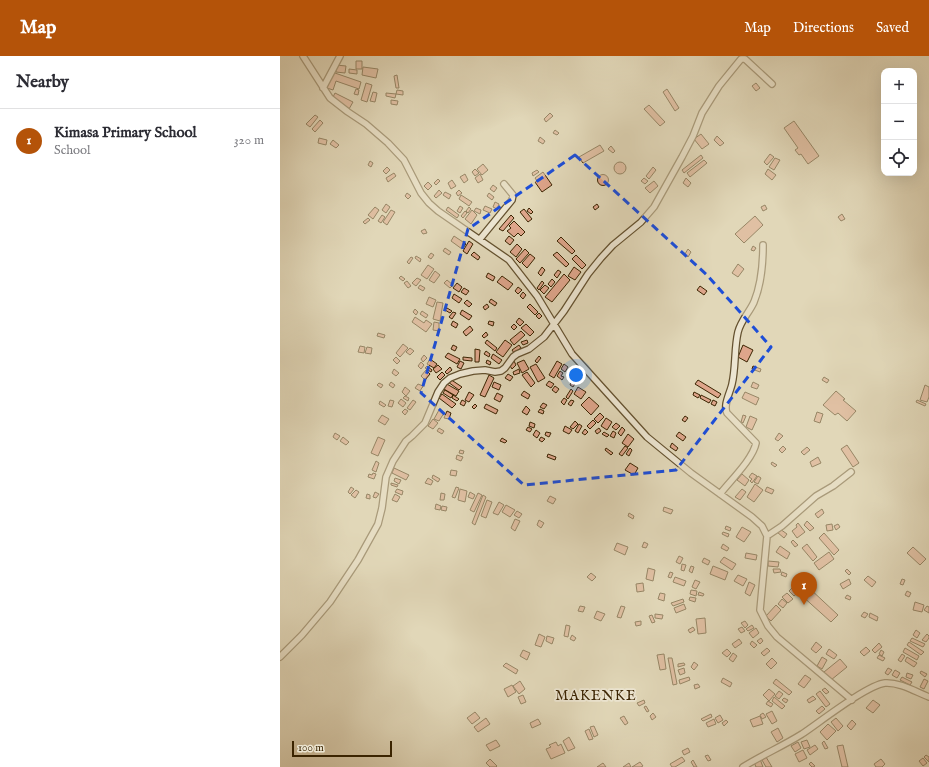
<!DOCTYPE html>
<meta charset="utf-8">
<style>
:root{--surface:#fff;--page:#f7f7f7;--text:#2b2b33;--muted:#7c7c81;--line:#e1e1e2;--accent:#b45309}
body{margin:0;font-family:"IM FELL English",serif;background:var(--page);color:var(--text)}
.controls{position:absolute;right:12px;top:12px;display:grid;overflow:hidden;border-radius:8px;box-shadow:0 4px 16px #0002}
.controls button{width:36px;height:36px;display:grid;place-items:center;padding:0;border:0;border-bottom:1px solid var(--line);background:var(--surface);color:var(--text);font:20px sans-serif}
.scale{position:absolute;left:12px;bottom:10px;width:100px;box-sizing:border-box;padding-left:4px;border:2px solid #3b2401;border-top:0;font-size:11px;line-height:14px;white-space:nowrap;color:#3b2401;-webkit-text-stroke:3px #ece5d1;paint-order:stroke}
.you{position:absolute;left:296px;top:319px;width:14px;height:14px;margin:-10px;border:3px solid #fff;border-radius:50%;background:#1a73e8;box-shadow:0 0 0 6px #1a73e833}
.badge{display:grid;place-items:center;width:26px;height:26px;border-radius:50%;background:var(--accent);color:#fff;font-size:13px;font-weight:700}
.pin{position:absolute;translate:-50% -33px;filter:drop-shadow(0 1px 2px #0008)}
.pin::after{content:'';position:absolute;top:21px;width:14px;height:12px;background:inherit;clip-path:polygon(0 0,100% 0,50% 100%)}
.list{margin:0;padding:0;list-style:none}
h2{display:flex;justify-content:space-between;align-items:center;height:52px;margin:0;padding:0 16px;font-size:17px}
h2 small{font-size:13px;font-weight:400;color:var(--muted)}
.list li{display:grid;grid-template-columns:26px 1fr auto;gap:12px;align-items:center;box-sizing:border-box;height:64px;padding:0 16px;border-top:1px solid var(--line)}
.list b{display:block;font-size:15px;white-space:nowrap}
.list p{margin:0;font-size:13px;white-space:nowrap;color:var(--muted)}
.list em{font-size:13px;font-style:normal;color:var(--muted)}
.icon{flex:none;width:22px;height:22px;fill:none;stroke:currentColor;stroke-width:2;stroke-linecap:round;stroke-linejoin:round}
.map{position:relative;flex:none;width:649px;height:711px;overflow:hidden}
header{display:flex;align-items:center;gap:24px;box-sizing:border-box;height:56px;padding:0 20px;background:var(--accent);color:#fff}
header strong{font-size:19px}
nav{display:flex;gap:22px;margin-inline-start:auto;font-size:14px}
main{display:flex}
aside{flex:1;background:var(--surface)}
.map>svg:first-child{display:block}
</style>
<header>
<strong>Map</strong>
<nav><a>Map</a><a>Directions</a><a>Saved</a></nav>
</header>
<main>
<aside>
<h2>Nearby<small></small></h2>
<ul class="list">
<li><span class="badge">1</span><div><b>Kimasa Primary School</b><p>School</p></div><em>320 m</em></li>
</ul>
</aside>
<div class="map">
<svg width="649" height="711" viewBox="0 0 649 711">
<rect width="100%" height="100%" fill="#e1d7b8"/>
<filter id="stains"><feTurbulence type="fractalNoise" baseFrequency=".005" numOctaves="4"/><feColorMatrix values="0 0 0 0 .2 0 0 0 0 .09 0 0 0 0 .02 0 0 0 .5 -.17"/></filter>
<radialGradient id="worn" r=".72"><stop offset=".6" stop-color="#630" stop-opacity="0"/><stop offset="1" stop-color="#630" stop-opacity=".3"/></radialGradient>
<path fill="#dea58b" stroke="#3b2401" d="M 76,5 L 82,5 L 82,13 L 76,13 Z
M 56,9 L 66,10 L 65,17 L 56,16 Z
M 83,11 L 98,13 L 96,22 L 82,19 Z
M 69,13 L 77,14 L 77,18 L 69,17 Z
M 52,16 L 81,26 L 79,33 L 56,25 L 53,34 L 47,32 Z
M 117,19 L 119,32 L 116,32 L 114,20 Z
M 86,27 L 92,29 L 87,46 L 81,44 Z
M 476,27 L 480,32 L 476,35 L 472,30 Z
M 76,33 L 79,34 L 78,39 L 74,38 Z
M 387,33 L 399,52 L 395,55 L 383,36 Z
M 117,34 L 123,35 L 123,39 L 116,38 Z
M 93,36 L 97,37 L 95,46 L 90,45 Z
M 55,37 L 73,46 L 69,53 L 52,43 Z
M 106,37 L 116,38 L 115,42 L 106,40 Z
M 111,44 L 118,45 L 117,49 L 111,48 Z
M 369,49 L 385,66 L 380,70 L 364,53 Z
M 270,57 L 273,60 L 266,66 L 264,63 Z
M 35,59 L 38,61 L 30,71 L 26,68 Z
M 40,64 L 43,67 L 35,76 L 32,73 Z
M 514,65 L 539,100 L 528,108 L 521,98 L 519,99 L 515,94 L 518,92 L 504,72 Z
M 275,74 L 279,77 L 277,79 L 273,77 Z
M 421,78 L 429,88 L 422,93 L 414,83 Z
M 437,80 L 444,87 L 440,90 L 434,84 Z
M 260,81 L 265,85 L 263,88 L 258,85 Z
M 39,82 L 47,84 L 46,89 L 38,87 Z
M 53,84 L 59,89 L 56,92 L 50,88 Z
M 320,89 L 324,95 L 303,107 L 299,101 Z
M 331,90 L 335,95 L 333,97 L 328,93 Z
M 490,98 L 494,101 L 487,109 L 484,106 Z
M 421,99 L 423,102 L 404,117 L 402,114 Z
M 495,102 L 500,104 L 494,114 L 489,111 Z
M 424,104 L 427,107 L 410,121 L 407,117 Z
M 90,105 L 93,107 L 91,111 L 88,109 Z
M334 112a6 6 0 1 1 12 0a6 6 0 1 1-12 0Z
M 203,108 L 208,114 L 202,119 L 197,113 Z
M 107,111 L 110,114 L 106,118 L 103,115 Z
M 373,111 L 376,114 L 369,123 L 366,120 Z
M 195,113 L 199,117 L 195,120 L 192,116 Z
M 488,113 L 496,119 L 492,124 L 485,118 Z
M 257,114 L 259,116 L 253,120 L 252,117 Z
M 263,116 L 272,129 L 262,136 L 255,126 L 257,125 L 255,122 Z
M 114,117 L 116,120 L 108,126 L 106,122 Z
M 185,118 L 188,124 L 184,127 L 180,121 Z
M 200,118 L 203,124 L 198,127 L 195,122 Z
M317.5 124a5.5 5.5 0 1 1 11 0a5.5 5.5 0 1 1-11 0Z
M 364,122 L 368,125 L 365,128 L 361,125 Z
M 406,122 L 411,127 L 408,131 L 403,127 Z
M 158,123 L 160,125 L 156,129 L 154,127 Z
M 172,124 L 176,130 L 171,133 L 168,127 Z
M 374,125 L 378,130 L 370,137 L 365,132 Z
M 148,126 L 152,130 L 148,134 L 144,130 Z
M 213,129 L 217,132 L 214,136 L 210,133 Z
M 159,134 L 162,137 L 156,142 L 154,140 Z
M 179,134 L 182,137 L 178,140 L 176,137 Z
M 165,136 L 171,139 L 169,143 L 163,139 Z
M 127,137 L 131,140 L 128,143 L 125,140 Z
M 209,137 L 214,141 L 212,144 L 207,140 Z
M 181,139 L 192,146 L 189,150 L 179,143 Z
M 215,146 L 219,148 L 217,153 L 213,151 Z
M 106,148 L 110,151 L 106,157 L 102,154 Z
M 317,148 L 319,151 L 315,154 L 313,151 Z
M 485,149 L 487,153 L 483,155 L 481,151 Z
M 180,150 L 183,152 L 180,157 L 177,155 Z
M 205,150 L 212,153 L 210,157 L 203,154 Z
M 95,151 L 99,154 L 93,163 L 88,159 Z
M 168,151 L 179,159 L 177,162 L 166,154 Z
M 189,151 L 191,153 L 188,157 L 186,155 Z
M 196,152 L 201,154 L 200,158 L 194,155 Z
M 249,152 L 253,156 L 251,158 L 247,155 Z
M 244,153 L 252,163 L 248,166 L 240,156 Z
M 111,154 L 115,156 L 107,169 L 103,166 Z
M 192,154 L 197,159 L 191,168 L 185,163 Z
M 185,155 L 187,157 L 183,162 L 181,160 Z
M 562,158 L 565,163 L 561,165 L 558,161 Z
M 102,159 L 105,161 L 101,167 L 98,165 Z
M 231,159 L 234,162 L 223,175 L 219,173 Z
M 475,160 L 483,169 L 464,187 L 455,178 Z
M 88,162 L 90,164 L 85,168 L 83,166 Z
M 234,165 L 245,176 L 241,180 L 238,177 L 234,181 L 227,175 L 231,172 L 229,170 Z
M 145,173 L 147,177 L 143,178 L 141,175 Z
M 174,180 L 186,188 L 182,193 L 171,185 Z
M 229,180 L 234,184 L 230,189 L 225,185 Z
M 281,181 L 295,195 L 292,198 L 277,185 Z
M 189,185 L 193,188 L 187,198 L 183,195 Z
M 237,188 L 242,193 L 236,201 L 230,196 Z
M 473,190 L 476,192 L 474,195 L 471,194 Z
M 165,192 L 171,196 L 169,199 L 163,195 Z
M 245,193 L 249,197 L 240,207 L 236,203 Z
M 408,193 L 411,196 L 408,201 L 405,198 Z
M 194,196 L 200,201 L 198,204 L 191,199 Z
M 277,196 L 289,208 L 286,211 L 273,199 Z
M 151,197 L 154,199 L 151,203 L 148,201 Z
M 250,198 L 255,202 L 247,212 L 242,207 Z
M 296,199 L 306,209 L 302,213 L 292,203 Z
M 136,200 L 141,203 L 140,206 L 135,202 Z
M 131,201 L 133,202 L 129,208 L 127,206 Z
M 458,208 L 464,213 L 458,221 L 452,217 Z
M 148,209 L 154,213 L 147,223 L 141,219 Z
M 262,211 L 265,214 L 261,220 L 258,217 Z
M 294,211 L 301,216 L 295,224 L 288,220 Z
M 278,214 L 281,216 L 277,222 L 274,219 Z
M 155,215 L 160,219 L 154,227 L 149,224 Z
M 208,217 L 215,221 L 213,225 L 206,221 Z
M 284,218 L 290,224 L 272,246 L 265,241 Z
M 121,220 L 125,223 L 123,225 L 119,222 Z
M 222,220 L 233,228 L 228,234 L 217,226 Z
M 137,222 L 141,224 L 136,230 L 132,227 Z
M 272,223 L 275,226 L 271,231 L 268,228 Z
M 167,224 L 173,229 L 170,232 L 164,227 Z
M 127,225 L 131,230 L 128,232 L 124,227 Z
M 262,225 L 264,227 L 259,234 L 257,232 Z
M 177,227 L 182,231 L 179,236 L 173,232 Z
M 140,229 L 145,232 L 143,235 L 138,232 Z
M 265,229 L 269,232 L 264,238 L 260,234 Z
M 420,230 L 427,235 L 424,239 L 417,234 Z
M 238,231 L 242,234 L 238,238 L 235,235 Z
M 184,232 L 189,235 L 186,239 L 181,236 Z
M 243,236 L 246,239 L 243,243 L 240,240 Z
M 174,238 L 182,243 L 179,247 L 172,242 Z
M 149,241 L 156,244 L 153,251 L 146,248 Z
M 211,243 L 217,247 L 215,250 L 209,246 Z
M 187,244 L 192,248 L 189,251 L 184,247 Z
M 157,246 L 163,247 L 160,265 L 153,263 Z
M 207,248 L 209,251 L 205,254 L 203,251 Z
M 250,248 L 258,256 L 255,259 L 247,251 Z
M 167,252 L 172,255 L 170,257 L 165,254 Z
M 135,253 L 138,256 L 136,259 L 133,256 Z
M 182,254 L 192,260 L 189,264 L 180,258 Z
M 142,255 L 148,259 L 146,262 L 140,258 Z
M 173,256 L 176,257 L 172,263 L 169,261 Z
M 259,257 L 262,260 L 259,263 L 256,260 Z
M 135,261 L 144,267 L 146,264 L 152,268 L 146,276 L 132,266 Z
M 239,262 L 244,266 L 240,270 L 236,266 Z
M 173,265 L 178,268 L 176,272 L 171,269 Z
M 209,265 L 214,266 L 213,270 L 208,268 Z
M 154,266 L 159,267 L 159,275 L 153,274 Z
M 234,268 L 237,271 L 234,274 L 231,271 Z
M 246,268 L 254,276 L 250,280 L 241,272 Z
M 190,270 L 193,274 L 186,280 L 183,276 Z
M 241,275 L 245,279 L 234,289 L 230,284 Z
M 206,276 L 208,279 L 204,282 L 202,280 Z
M 98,277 L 105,279 L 104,282 L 97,280 Z
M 207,284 L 217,292 L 215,295 L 205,287 Z
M 225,284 L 232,289 L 223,301 L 216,296 Z
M 247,284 L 248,287 L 243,289 L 241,286 Z
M 123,288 L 128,292 L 120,301 L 116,297 Z
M 173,289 L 177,291 L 175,295 L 171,293 Z
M 239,289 L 241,292 L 234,297 L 232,294 Z
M 463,289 L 473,294 L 467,306 L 458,301 Z
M 80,290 L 85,291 L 84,297 L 78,296 Z
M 87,291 L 92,292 L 91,298 L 85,297 Z
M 130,292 L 134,295 L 130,299 L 126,296 Z
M 195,293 L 200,294 L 199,306 L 195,306 Z
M 206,295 L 210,298 L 209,301 L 204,298 Z
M 168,297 L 180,303 L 177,308 L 165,301 Z
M 213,298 L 222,304 L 219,308 L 211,302 Z
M 144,299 L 147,302 L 143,306 L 141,303 Z
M 259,300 L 261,302 L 257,307 L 255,305 Z
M 116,301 L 120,305 L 117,308 L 113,304 Z
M 183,301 L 192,302 L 192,305 L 183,304 Z
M 150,303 L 157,308 L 154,312 L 147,308 Z
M 207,304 L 211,306 L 210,309 L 206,307 Z
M 244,304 L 249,313 L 242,317 L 237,307 Z
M 180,305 L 184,307 L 181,313 L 177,311 Z
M 234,305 L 236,309 L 232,313 L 229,308 Z
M 277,305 L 282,308 L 274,322 L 269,319 Z
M 141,306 L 144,309 L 141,313 L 138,310 Z
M 256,308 L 265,322 L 258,326 L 250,311 Z
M 284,308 L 288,311 L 285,316 L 281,313 Z
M 158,309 L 162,313 L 156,317 L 153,313 Z
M 147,310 L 152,314 L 151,316 L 145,312 Z
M 473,310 L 481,313 L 480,316 L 472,313 Z
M 170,311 L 172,314 L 167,318 L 165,316 Z
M 114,313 L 119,317 L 116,320 L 112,317 Z
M 239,313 L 240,317 L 234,319 L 233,316 Z
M 146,314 L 150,318 L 145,324 L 141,320 Z
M 280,315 L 283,317 L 281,320 L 284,321 L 282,324 L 277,320 Z
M 162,316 L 165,319 L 160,324 L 157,321 Z
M 247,316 L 255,327 L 251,331 L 242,319 Z
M 228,318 L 233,321 L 230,325 L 225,322 Z
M 209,319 L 214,322 L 205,341 L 200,339 Z
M 544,321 L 549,324 L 547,327 L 542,324 Z
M 170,323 L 182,331 L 179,334 L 168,326 Z
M 292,324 L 296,326 L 293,331 L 290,329 Z
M 418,324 L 441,338 L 438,342 L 415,328 Z
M 269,325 L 274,328 L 271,332 L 266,329 Z
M 111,326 L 115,329 L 113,332 L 109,329 Z
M 214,326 L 221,329 L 219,334 L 212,331 Z
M 473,326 L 479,329 L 477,333 L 471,331 Z
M 99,327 L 103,329 L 101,332 L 97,329 Z
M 165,327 L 179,335 L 176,340 L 162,332 Z
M 138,328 L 143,330 L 140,335 L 135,332 Z
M 645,329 L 649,331 L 649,341 L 647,346 L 640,344 Z
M 275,330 L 279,333 L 276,337 L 272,334 Z
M 125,331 L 130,335 L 126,340 L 122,336 Z
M 298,331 L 306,336 L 301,343 L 294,338 Z
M 291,333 L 293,335 L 288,343 L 286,341 Z
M 165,334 L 173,339 L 171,342 L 163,337 Z
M 244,335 L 250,339 L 248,343 L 241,339 Z
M 556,335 L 565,343 L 563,344 L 576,355 L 567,365 L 558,357 L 555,359 L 543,349 Z
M 189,336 L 194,339 L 189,346 L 185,344 Z
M 414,336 L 420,339 L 418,342 L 413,339 Z
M 465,336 L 479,342 L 476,349 L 462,342 Z
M 217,337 L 223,340 L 220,346 L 214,343 Z
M 162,338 L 176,348 L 172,352 L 159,342 Z
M 173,339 L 179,343 L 177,345 L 172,342 Z
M 421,339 L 431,344 L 429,347 L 420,342 Z
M 125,340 L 129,342 L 128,345 L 123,342 Z
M 309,341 L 319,350 L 311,359 L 301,349 Z
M 284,342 L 287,344 L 284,349 L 281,346 Z
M 121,343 L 126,347 L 123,351 L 118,347 Z
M 110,344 L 114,345 L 112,351 L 108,350 Z
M 133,344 L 136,346 L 130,354 L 127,352 Z
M 182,344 L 186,346 L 184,350 L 180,348 Z
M 291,344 L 294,345 L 291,350 L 288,348 Z
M 433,344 L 437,346 L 435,350 L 431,348 Z
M 637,344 L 646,348 L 645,350 L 636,346 Z
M 100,345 L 106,349 L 104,351 L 99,348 Z
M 263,347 L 267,349 L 264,353 L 260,351 Z
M 195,348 L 197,350 L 194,353 L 192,351 Z
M 206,348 L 218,354 L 216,358 L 204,352 Z
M 246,350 L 250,354 L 247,359 L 242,356 Z
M 125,353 L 128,355 L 125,359 L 122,356 Z
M 260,353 L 264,355 L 263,358 L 258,356 Z
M 159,354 L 164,357 L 159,365 L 154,363 Z
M 167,355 L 171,357 L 169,363 L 164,362 Z
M 537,356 L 543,358 L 540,367 L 534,365 Z
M 320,357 L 324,361 L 318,367 L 314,363 Z
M 102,359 L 109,363 L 105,369 L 98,365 Z
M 463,359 L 466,360 L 463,367 L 461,366 Z
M 405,360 L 408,362 L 405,366 L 402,364 Z
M 470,360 L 477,363 L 472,374 L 466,371 Z
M 326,362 L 332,366 L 327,374 L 321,370 Z
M 153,363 L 158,367 L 153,373 L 148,370 Z
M 313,364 L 316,367 L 310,373 L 307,370 Z
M 295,365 L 298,368 L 293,373 L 290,371 Z
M 250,366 L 255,368 L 254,372 L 249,370 Z
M 336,367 L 340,370 L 336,374 L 332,371 Z
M 299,368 L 302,370 L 298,377 L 295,375 Z
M 285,370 L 292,374 L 289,378 L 283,375 Z
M 248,371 L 252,373 L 250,376 L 246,374 Z
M 342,371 L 345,374 L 341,380 L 338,377 Z
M 159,372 L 164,375 L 162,378 L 157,375 Z
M 319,372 L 321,375 L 317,378 L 315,375 Z
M 305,373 L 308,376 L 305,379 L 302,377 Z
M 256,374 L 260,377 L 257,382 L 253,379 Z
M 333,375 L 336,377 L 334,382 L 330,380 Z
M 266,376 L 271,377 L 269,381 L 265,379 Z
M 324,376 L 329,379 L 327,381 L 322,378 Z
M 399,376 L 406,381 L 403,385 L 396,380 Z
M 55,377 L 60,380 L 57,384 L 53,381 Z
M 499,377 L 503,380 L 498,385 L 495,383 Z
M 348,378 L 354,383 L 348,391 L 342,387 Z
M 63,381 L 69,386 L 66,389 L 60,385 Z
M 98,381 L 105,384 L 98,400 L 91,397 Z
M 261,381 L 265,383 L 262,386 L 259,384 Z
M 222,382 L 227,385 L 225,387 L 220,385 Z
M 392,387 L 398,392 L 396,395 L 390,391 Z
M 567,389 L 579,407 L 573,411 L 561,393 Z
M 345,390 L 348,392 L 342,400 L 339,398 Z
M 503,390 L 506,393 L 502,397 L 499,394 Z
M 527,391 L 530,394 L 524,399 L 521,396 Z
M 326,392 L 333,397 L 331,399 L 325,394 Z
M 350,392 L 352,394 L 349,400 L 346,398 Z
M 180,394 L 184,395 L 183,398 L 179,397 Z
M 268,398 L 276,401 L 275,404 L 267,401 Z
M 177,399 L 183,401 L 181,405 L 176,403 Z
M 538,401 L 541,407 L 532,411 L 530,406 Z
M 96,405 L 99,407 L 96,416 L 92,414 Z
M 492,406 L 497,409 L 495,411 L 491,408 Z
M 350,407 L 358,412 L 354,419 L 345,414 Z
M 114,412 L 129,419 L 126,424 L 112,417 Z
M 171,414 L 177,415 L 176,420 L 170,419 Z
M 93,417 L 96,418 L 94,423 L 88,421 L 89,418 L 92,419 Z
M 472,417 L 477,420 L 472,427 L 470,425 L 472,423 L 469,421 Z
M 462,418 L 469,424 L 465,430 L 457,424 Z
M 153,419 L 160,423 L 158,426 L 152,422 Z
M 478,420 L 481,422 L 478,428 L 474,426 Z
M 115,422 L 121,424 L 119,428 L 114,425 Z
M 148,422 L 153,425 L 151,429 L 145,427 Z
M 111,427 L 118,429 L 117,431 L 111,429 Z
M 475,428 L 483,434 L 474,446 L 467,441 Z
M 71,431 L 74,433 L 70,438 L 68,436 Z
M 176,431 L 179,432 L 175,442 L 172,441 Z
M 487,431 L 494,434 L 492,438 L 485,435 Z
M 117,433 L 123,435 L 122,439 L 115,436 Z
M 180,433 L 187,435 L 185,446 L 178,444 Z
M 462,433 L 466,436 L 460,444 L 455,441 Z
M 76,434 L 79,436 L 75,442 L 71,439 Z
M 95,436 L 99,438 L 96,442 L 93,441 Z
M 190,436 L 195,439 L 193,443 L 188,441 Z
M 161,437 L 165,438 L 164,444 L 160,444 Z
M 198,437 L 202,439 L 194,456 L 190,454 Z
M 87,438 L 90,439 L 90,443 L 86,442 Z
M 115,438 L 120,441 L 117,446 L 112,444 Z
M 203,439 L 206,441 L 195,469 L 192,467 Z
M 270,440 L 276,443 L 273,448 L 267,445 Z
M 207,444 L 212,446 L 206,462 L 201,460 Z
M 219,446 L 224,449 L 218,459 L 213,457 Z
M 156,448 L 161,450 L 160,454 L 155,453 Z
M 226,449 L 235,454 L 230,461 L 222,456 Z
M 162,450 L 167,451 L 166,455 L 161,454 Z
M 384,451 L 393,454 L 391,458 L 383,455 Z
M 542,453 L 544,457 L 538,462 L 535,458 Z
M 237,455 L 242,458 L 239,462 L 234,459 Z
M 349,457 L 354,460 L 353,463 L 348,460 Z
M 235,463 L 240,465 L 235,475 L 231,472 Z
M 259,464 L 264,467 L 261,472 L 257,469 Z
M 527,465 L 534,472 L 530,475 L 524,469 Z
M 518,467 L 525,476 L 517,482 L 512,475 L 517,471 L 516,469 Z
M 552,468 L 553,474 L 547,475 L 546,469 Z
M 558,468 L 560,471 L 556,474 L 554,470 Z
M 446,470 L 451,472 L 450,475 L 445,473 Z
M 462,471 L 471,476 L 464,486 L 456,481 Z
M 500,473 L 507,478 L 504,482 L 497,476 Z
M 443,476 L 449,478 L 448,481 L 442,478 Z
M 544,477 L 559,494 L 554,499 L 539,482 Z
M 513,484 L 518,489 L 515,491 L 511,486 Z
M 364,486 L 368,488 L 366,492 L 362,491 Z
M 337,487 L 348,491 L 345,499 L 334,494 Z
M 443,488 L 449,492 L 447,495 L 441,492 Z
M 527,488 L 537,501 L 533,505 L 522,492 Z
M 500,490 L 510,497 L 507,503 L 496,496 Z
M 633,491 L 646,503 L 640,509 L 627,497 Z
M 549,496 L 554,503 L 539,514 L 534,507 Z
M 466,497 L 477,499 L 476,504 L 465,502 Z
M 399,500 L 403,502 L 400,508 L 396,506 Z
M 444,501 L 456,508 L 452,514 L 440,506 Z
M 424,502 L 430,505 L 428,509 L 422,506 Z
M 488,505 L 499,506 L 498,511 L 488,510 Z
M 402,508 L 406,509 L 404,515 L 401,514 Z
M 411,510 L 414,511 L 412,517 L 409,515 Z
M 433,510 L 448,516 L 445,524 L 430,518 Z
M 368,512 L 375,514 L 373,525 L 366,523 Z
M 493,513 L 500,513 L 501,516 L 494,517 Z
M 567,513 L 571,517 L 569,519 L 565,515 Z
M 390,516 L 393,517 L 391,522 L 388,521 Z
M 502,516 L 507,518 L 506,521 L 501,519 Z
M 311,517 L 316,521 L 312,525 L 307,521 Z
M 458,519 L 467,523 L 463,530 L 454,525 Z
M 530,519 L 534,522 L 528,529 L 524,526 Z
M 588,520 L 596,526 L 592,531 L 584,524 Z
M 395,521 L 406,525 L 404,530 L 393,526 Z
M 569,523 L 571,528 L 563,533 L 560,528 Z
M 622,523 L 625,524 L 623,529 L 620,528 Z
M 415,524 L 420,526 L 416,533 L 412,531 Z
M 469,526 L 475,529 L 470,540 L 465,537 Z
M 363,527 L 364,535 L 357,536 L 356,528 Z
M 515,529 L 521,534 L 514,540 L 509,535 Z
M 528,531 L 558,559 L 551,566 L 521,539 Z
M 411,534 L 417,535 L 416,540 L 410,538 Z
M 627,535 L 631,537 L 629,541 L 625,539 Z
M 419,536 L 424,538 L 423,540 L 418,539 Z
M 380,537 L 385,538 L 384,545 L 378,543 Z
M 507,537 L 513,543 L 508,547 L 502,541 Z
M 567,539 L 571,541 L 570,544 L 565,542 Z
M 410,541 L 416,542 L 415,546 L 409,544 Z
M 403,543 L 404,546 L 393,550 L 391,547 Z
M 502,543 L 507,547 L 503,552 L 498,548 Z
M 635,546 L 644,549 L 642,556 L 633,554 Z
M 404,548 L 406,553 L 396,557 L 394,552 Z
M 496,549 L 501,554 L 491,565 L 486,560 Z
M 300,550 L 305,551 L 303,556 L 298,555 Z
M 341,550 L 345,551 L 341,562 L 337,561 Z
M 647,550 L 649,551 L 649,557 L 644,554 Z
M 317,555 L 325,558 L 321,565 L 314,562 Z
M 584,556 L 588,558 L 585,562 L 581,560 Z
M 590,557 L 598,561 L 597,565 L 589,561 Z
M 375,558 L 383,559 L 382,563 L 375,562 Z
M 372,559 L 375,566 L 372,567 L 369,560 Z
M 425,562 L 426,577 L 418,578 L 416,563 Z
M 361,565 L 361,569 L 356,570 L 355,566 Z
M 465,565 L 468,569 L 465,572 L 461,567 Z
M 286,569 L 290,570 L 288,581 L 284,580 Z
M 472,569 L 474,572 L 468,575 L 466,573 Z
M 413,571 L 415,574 L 410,577 L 408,574 Z
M 462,571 L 465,575 L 461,577 L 458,573 Z
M 476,572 L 479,577 L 473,582 L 469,577 Z
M 636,574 L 640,577 L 637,582 L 633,579 Z
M 259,578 L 265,581 L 261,591 L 255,589 Z
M 647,578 L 649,580 L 649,582 L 646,586 L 642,584 Z
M 292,579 L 296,582 L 294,585 L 290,583 Z
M 267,580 L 274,582 L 272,588 L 266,585 Z
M 481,582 L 483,585 L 480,588 L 477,585 Z
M 632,582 L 645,588 L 643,591 L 630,585 Z
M 459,583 L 462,587 L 455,592 L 452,588 Z
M 472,585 L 477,589 L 474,592 L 470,588 Z
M 536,586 L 542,591 L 536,597 L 531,593 Z
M 629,586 L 644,596 L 641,599 L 627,589 Z
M 599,587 L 602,591 L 595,597 L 592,594 Z
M 586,591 L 590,595 L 584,600 L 580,596 Z
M 487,592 L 490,595 L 484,600 L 481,597 Z
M 625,592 L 639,600 L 637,604 L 623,596 Z
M 447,593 L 451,597 L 447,601 L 442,597 Z
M 549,593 L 557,599 L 554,603 L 546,598 Z
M 243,594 L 250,597 L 247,604 L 240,600 Z
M 601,594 L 604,596 L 602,600 L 599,598 Z
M 453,597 L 457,600 L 453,606 L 449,603 Z
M 384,598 L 386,613 L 380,614 L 377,599 Z
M 622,598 L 625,600 L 621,606 L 618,604 Z
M 599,599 L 605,602 L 603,605 L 597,602 Z
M 542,601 L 547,604 L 542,613 L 537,610 Z
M 627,601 L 637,607 L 634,611 L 625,605 Z
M 388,602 L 392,602 L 397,628 L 393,629 Z
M 492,602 L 497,607 L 491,613 L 486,608 Z
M 560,603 L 567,611 L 551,624 L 544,616 Z
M 414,606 L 418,609 L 414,614 L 411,611 Z
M 226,607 L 238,614 L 236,618 L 223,610 Z
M 404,607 L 405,609 L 398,611 L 398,608 Z
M 404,612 L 405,617 L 400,619 L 398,614 Z
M 608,612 L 612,614 L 608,619 L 605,617 Z
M 615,614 L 620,617 L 617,622 L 612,619 Z
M 641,615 L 647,618 L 645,621 L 640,617 Z
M 627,617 L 633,619 L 631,623 L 626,621 Z
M 525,619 L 531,623 L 524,632 L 518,628 Z
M 409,621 L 410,624 L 400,628 L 399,624 Z
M 622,621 L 632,626 L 630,629 L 620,624 Z
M 443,622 L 452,627 L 450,631 L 441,626 Z
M 496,623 L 512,636 L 509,639 L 493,627 Z
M 644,623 L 648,625 L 644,633 L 640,631 Z
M 240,625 L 245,633 L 239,638 L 233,630 Z
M 418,628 L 420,631 L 415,633 L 414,629 Z
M 232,629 L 236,636 L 228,641 L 224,633 Z
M 545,632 L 549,636 L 546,638 L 542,634 Z
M 489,633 L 495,638 L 489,645 L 483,639 Z
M 499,635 L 503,638 L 499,643 L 495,640 Z
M 540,635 L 550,648 L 546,651 L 536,638 Z
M 243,639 L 246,646 L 241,648 L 238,641 Z
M 533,640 L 536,643 L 529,647 L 527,644 Z
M 494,641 L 505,650 L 502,653 L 492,645 Z
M 504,642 L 508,644 L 506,647 L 502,644 Z
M 364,644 L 365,647 L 359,650 L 357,647 Z
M 593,644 L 600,649 L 593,657 L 586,652 Z
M 488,645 L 493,648 L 491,651 L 486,648 Z
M 366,650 L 369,655 L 367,656 L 364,651 Z
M 542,650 L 545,653 L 539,658 L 536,655 Z
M 492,655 L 497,665 L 492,668 L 486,658 Z
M 195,656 L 200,662 L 192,668 L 187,662 Z
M 373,657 L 376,661 L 372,664 L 370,660 Z
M 483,657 L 486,661 L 482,663 L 480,659 Z
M 431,658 L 432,661 L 423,665 L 421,663 Z
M 440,659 L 443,664 L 438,667 L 435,662 Z
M 344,660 L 348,667 L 345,669 L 340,662 Z
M 480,660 L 483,668 L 473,671 L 470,664 Z
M 206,662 L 210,668 L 198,676 L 194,671 Z
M 556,662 L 563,670 L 558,675 L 551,666 Z
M 258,663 L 261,668 L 252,672 L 250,667 Z
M 434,663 L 436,668 L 428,671 L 426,667 Z
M 446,664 L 448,666 L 444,670 L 442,667 Z
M 572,664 L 576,668 L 571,674 L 567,670 Z
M 548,668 L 556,675 L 547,684 L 540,676 Z
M 314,670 L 318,679 L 314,681 L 310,671 Z
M 498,672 L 503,682 L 497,686 L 491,676 Z
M 309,673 L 313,683 L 309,684 L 305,675 Z
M 289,681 L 295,692 L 288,695 L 283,685 Z
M 216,684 L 220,690 L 210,695 L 206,689 Z
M 527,684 L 530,691 L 524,693 L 521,686 Z
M 544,685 L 548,692 L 545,693 L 542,687 Z
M 276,686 L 278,690 L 281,688 L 285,697 L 271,703 L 266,693 L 271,691 L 269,689 Z
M 518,686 L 521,692 L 515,696 L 511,690 Z
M 535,689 L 538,693 L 530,699 L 527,694 Z
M 563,689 L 568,711 L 562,711 L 557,690 Z
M 408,692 L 410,696 L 404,699 L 402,695 Z
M 523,694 L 527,702 L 519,706 L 515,698 Z
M 428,699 L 431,704 L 428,705 L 425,700 Z
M 646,699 L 649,701 L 649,706 L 644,701 Z
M 402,701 L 405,705 L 395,711 L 392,711 L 390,708 Z
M 486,701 L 492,711 L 486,711 L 482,704 Z
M 643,702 L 647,707 L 643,710 L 639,705 Z
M 210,703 L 217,710 L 216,711 L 210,711 L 206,707 Z
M 480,703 L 483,711 L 476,711 L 474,706 Z
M 601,703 L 605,708 L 602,711 L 596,711 L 594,708 Z
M 413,704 L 417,711 L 414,711 L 411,706 Z
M 360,706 L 363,710 L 361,711 L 352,711 Z
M 531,706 L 535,710 L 533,711 L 532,711 L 529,708 Z
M 323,707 L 326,711 L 317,711 Z
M 349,707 L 351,711 L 343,711 Z"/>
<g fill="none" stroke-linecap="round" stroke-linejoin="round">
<defs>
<path id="minor" d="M 23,0 L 50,42 L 68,56 L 86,68 L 108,87 L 124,104 L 141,137 L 149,147 L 158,155 L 229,204 L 257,240 L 292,298 L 367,381 L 411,417 L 472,461 L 482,470 L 487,480 L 480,554 L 488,570 L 497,581 L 572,644
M 43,32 L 60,0
M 200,183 L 232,144 L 233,139 L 224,128
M 440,438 C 450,425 473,403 476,387 L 447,357 C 443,349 450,337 452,328 C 456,311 454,293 458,276 C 461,264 469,257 474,246 C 481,229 483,207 483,189
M 487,480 L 502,470 L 536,440 L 553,430 L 571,416
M 0,601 L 22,579 L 50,546 L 78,504 L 98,468 L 102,452 L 106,421 L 113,405 L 126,385 L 132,380 L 145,367 L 158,336 L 164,327 L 170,322 L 180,318 L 193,315 L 205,314 L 215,316 L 221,315 L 225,312 L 233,301 L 237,298 L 249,293 L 264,281 L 284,255 L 308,218 L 321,202 L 333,189 L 361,166 L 374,151 L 402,101 L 413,80 L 422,57 L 439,30 L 461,3 L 465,3 L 492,28
M 463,711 C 482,699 503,690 522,678 C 540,666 587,629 605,627 C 620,626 636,636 649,641"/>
</defs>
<use href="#minor" stroke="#64512f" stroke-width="8"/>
<use href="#minor" stroke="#ece5d1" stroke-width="5.5"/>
</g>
<path d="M0 0H649V711H0ZM 295,99 L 427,219 L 491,291 L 396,414 L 244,429 L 141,337 L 188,173 Z" fill="#e1d7b8" fill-opacity=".55" fill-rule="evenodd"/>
<path fill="none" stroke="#1d4ed8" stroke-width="3" stroke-dasharray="8 5" stroke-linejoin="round" d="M 295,99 L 427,219 L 491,291 L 396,414 L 244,429 L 141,337 L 188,173 Z"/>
<g text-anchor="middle" stroke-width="3.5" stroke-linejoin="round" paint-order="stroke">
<g font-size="14" letter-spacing="1" fill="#3b2401" stroke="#ece5d1">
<text x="316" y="644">MAKENKE</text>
</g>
</g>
<rect width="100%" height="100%" filter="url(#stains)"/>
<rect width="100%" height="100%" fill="url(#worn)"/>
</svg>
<div class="controls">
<button>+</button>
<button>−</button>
<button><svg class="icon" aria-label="locate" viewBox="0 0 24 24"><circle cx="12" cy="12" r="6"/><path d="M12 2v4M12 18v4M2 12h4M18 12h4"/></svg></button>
</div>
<div class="scale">100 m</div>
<div class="you"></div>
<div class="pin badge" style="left:524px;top:549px">1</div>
</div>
</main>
